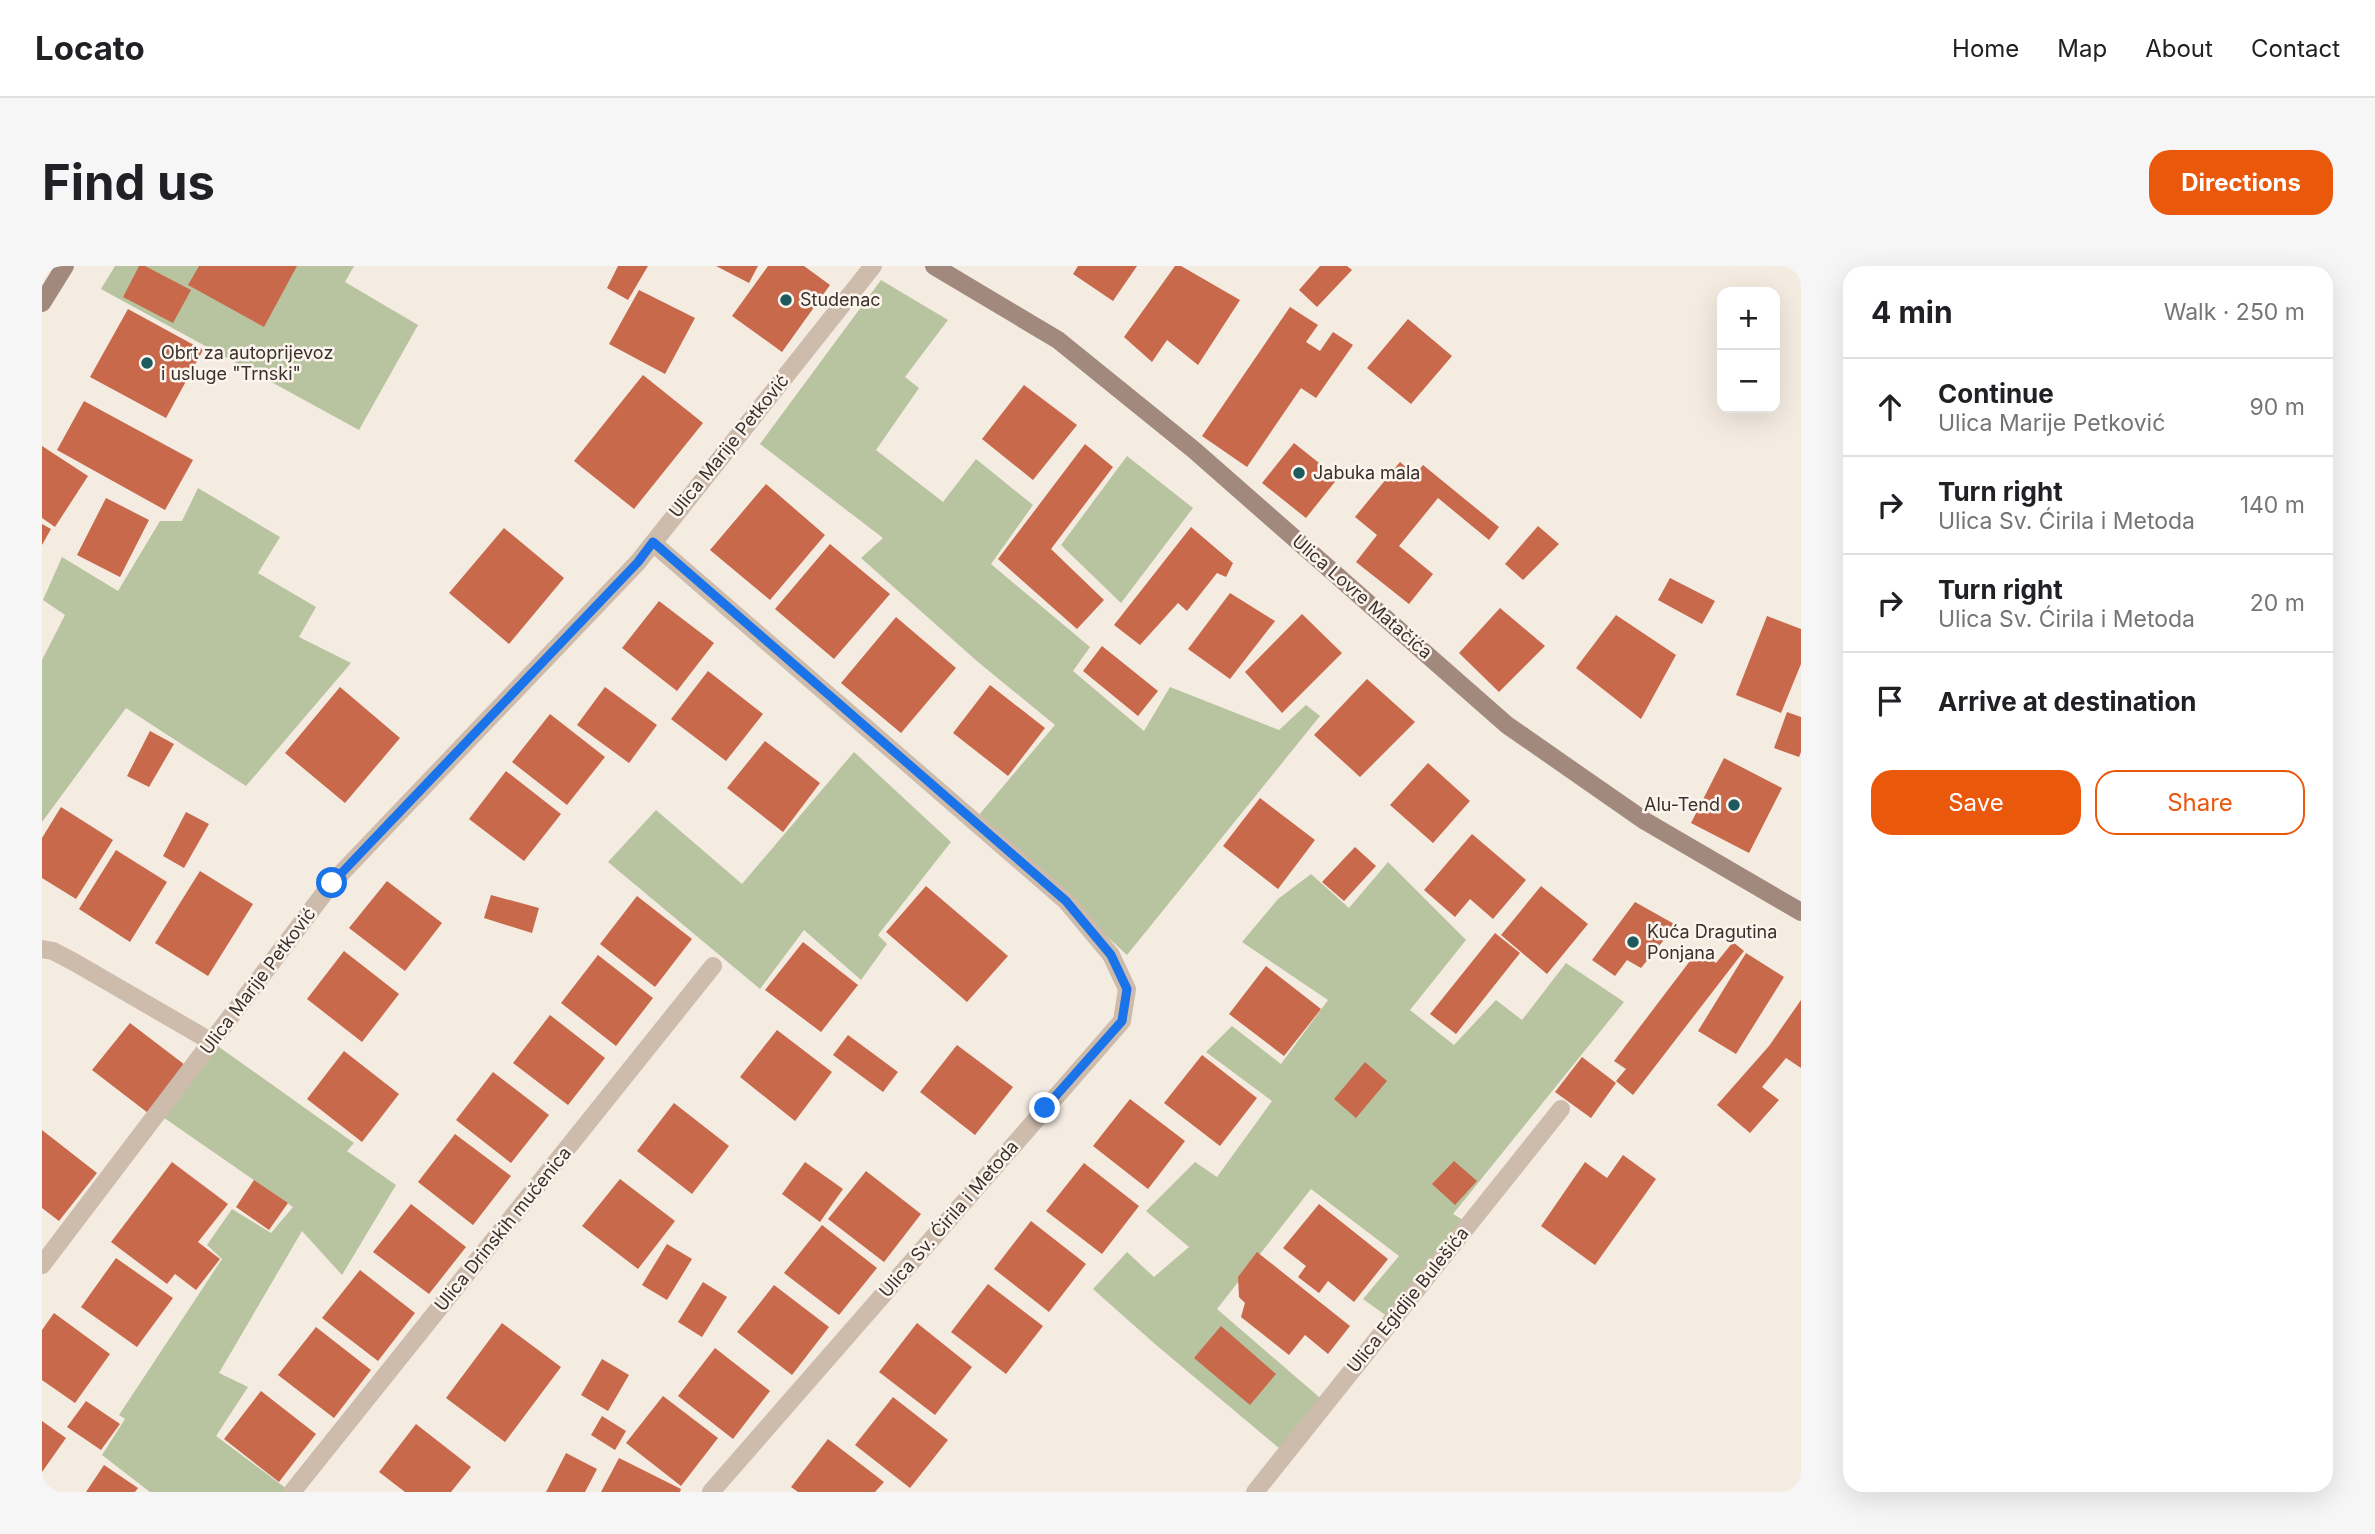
<!DOCTYPE html>
<meta charset="utf-8">
<style>
:root{--surface:#fff;--page:#f6f6f6;--text:#202124;--muted:#757577;--line:#e0e0e0;--accent:#ea580c}
body{margin:0;font-family:Inter,sans-serif;background:var(--page);color:var(--text)}
.controls{position:absolute;right:21px;top:21px;display:grid;overflow:hidden;border-radius:14px;box-shadow:0 7px 28px #0002}
.controls button{width:63px;height:63px;display:grid;place-items:center;padding:0;border:0;border-bottom:2px solid var(--line);background:var(--surface);color:var(--text);font:35px sans-serif}
.stop{position:absolute;width:21px;height:21px;margin:-16px;border:5px solid #1a73e8;border-radius:50%;background:#fff}
.stop.end{background:#1a73e8;border-color:#fff;box-shadow:0 2px 7px #0008}
.list{margin:0;padding:0;list-style:none}
h2{display:flex;justify-content:space-between;align-items:center;height:91px;margin:0;padding:0 28px;font-size:30px}
h2 small{font-size:23px;font-weight:400;color:var(--muted)}
.list li{display:grid;grid-template-columns:46px 1fr auto;gap:21px;align-items:center;box-sizing:border-box;height:98px;padding:0 28px;border-top:2px solid var(--line)}
.list b{display:block;font-size:26px;white-space:nowrap}
.list p{margin:0;font-size:23px;white-space:nowrap;color:var(--muted)}
.list em{font-size:23px;font-style:normal;color:var(--muted)}
.actions{display:flex;gap:14px;padding:21px 28px}
.actions a{flex:1;padding:16px 0;border:2px solid var(--accent);border-radius:21px;text-align:center;font-size:24px;color:var(--accent)}
.actions .main{background:var(--accent);color:#fff}
.icon{flex:none;width:38px;height:38px;fill:none;stroke:currentColor;stroke-width:2;stroke-linecap:round;stroke-linejoin:round}
.map{position:relative;flex:none;width:1759px;height:1226px;overflow:hidden;border-radius:21px}
header{display:flex;align-items:center;gap:42px;box-sizing:border-box;height:98px;padding:0 35px;background:var(--surface);border-bottom:2px solid var(--line)}
header strong{font-size:33px}
nav{display:flex;gap:38px;margin-inline-start:auto;font-size:24px}
.intro{display:flex;align-items:center;justify-content:space-between;box-sizing:border-box;height:168px;padding:0 42px}
h1{margin:0;font-size:49px}
.button{padding:18px 32px;border-radius:21px;background:var(--accent);color:#fff;font-size:24px;font-weight:700}
main{display:flex;gap:42px;padding:0 42px}
aside{flex:1;background:var(--surface);border-radius:21px;box-shadow:0 7px 28px #0002}
.map>svg:first-child{display:block}
</style>
<header>
<strong>Locato</strong>
<nav><a>Home</a><a>Map</a><a>About</a><a>Contact</a></nav>
</header>
<div class="intro"><h1>Find us</h1><a class="button">Directions</a></div>
<main>
<div class="map">
<svg width="1759" height="1226" viewBox="0 0 1759 1226">
<rect width="100%" height="100%" fill="#f4ebe1"/>
<path fill="#b8c4a0" d="M 73,0 L 312,0 L 303,16 L 376,59 L 317,164 L 59,23 Z
M 839,14 L 906,54 L 863,111 L 877,122 L 834,184 L 901,236 L 934,193 L 991,239 L 949,298 L 1048,381 L 1031,405 L 1102,465 L 1128,421 L 1237,464 L 1264,439 L 1278,450 L 1085,689 L 936,550 L 1013,459 L 936,396 L 819,292 L 841,272 L 718,178 Z
M 1085,190 L 1151,242 L 1079,337 L 1019,279 Z
M 156,222 L 238,271 L 216,307 L 274,341 L 257,371 L 309,397 L 204,520 L 84,442 L 0,556 L 0,394 L 23,349 L 1,334 L 20,291 L 76,325 L 118,255 L 140,255 Z
M 812,486 L 909,576 L 836,669 L 845,678 L 819,714 L 762,664 L 718,723 L 566,596 L 614,544 L 700,618 Z
M 1346,596 L 1424,674 L 1368,744 L 1412,779 L 1454,734 L 1480,754 L 1524,697 L 1582,736 L 1411,948 L 1423,955 L 1346,1051 L 1321,1033 L 1357,990 L 1269,923 L 1175,1043 L 1284,1137 L 1244,1188 L 1113,1078 L 1051,1023 L 1085,986 L 1112,1011 L 1147,981 L 1104,945 L 1153,896 L 1175,911 L 1230,835 L 1164,786 L 1190,760 L 1239,798 L 1286,734 L 1200,676 L 1236,633 L 1269,608 L 1307,642 Z
M 170,776 L 312,877 L 305,885 L 354,919 L 300,1009 L 260,965 L 177,1107 L 206,1121 L 174,1170 L 249,1226 L 108,1226 L 60,1189 L 83,1153 L 77,1149 L 180,993 L 165,979 L 190,943 L 229,967 L 251,941 L 115,847 Z"/>
<path fill="#c8694b" d="M 97,0 L 103,0 L 149,24 L 131,57 L 81,31 Z
M 157,0 L 255,0 L 222,61 L 146,19 Z
M 576,0 L 606,0 L 586,34 L 565,22 Z
M 674,0 L 716,0 L 707,17 Z
M 726,0 L 762,0 L 788,19 L 740,86 L 690,50 Z
M 1036,0 L 1095,0 L 1071,35 L 1031,8 Z
M 1133,0 L 1139,0 L 1198,34 L 1156,99 L 1125,74 L 1110,96 L 1082,71 Z
M 1278,0 L 1305,0 L 1310,4 L 1275,41 L 1257,24 Z
M 597,24 L 653,52 L 623,108 L 567,78 Z
M 1248,41 L 1276,59 L 1264,76 L 1278,85 L 1291,66 L 1311,79 L 1274,132 L 1259,122 L 1205,201 L 1160,170 Z
M 86,43 L 161,84 L 124,152 L 48,111 Z
M 1366,53 L 1410,90 L 1369,138 L 1325,102 Z
M 601,109 L 661,157 L 592,243 L 532,195 Z
M 982,119 L 1035,159 L 991,214 L 940,173 Z
M 42,135 L 151,194 L 123,244 L 15,184 Z
M 1252,177 L 1296,212 L 1264,252 L 1220,217 Z
M 1043,178 L 1071,201 L 1009,283 L 1062,334 L 1035,363 L 956,293 Z
M 0,180 L 46,210 L 13,261 L 0,252 Z
M 1358,196 L 1373,209 L 1381,199 L 1457,261 L 1447,274 L 1396,232 L 1357,280 L 1391,308 L 1367,338 L 1314,296 L 1335,269 L 1313,251 Z
M 724,218 L 783,269 L 728,334 L 668,284 Z
M 64,232 L 107,254 L 78,311 L 35,289 Z
M 0,258 L 9,263 L 0,279 Z
M 1496,260 L 1517,278 L 1481,314 L 1463,298 Z
M 1149,261 L 1191,297 L 1184,311 L 1175,307 L 1145,345 L 1136,337 L 1098,379 L 1072,359 Z
M 462,262 L 522,312 L 467,378 L 407,327 Z
M 788,278 L 848,328 L 792,393 L 733,343 Z
M 1628,312 L 1673,335 L 1660,358 L 1616,334 Z
M 1188,327 L 1233,355 L 1188,413 L 1146,383 Z
M 617,335 L 672,377 L 635,425 L 580,382 Z
M 1458,342 L 1503,380 L 1457,426 L 1417,387 Z
M 1260,348 L 1300,387 L 1240,447 L 1203,406 Z
M 1574,349 L 1634,389 L 1599,453 L 1534,402 Z
M 1725,350 L 1759,363 L 1759,398 L 1739,447 L 1694,429 Z
M 854,351 L 914,402 L 859,467 L 799,417 Z
M 1060,380 L 1116,425 L 1096,450 L 1041,405 Z
M 666,405 L 721,448 L 684,495 L 629,453 Z
M 1325,413 L 1373,456 L 1318,511 L 1272,469 Z
M 948,419 L 1003,462 L 966,510 L 911,467 Z
M 298,421 L 358,472 L 303,537 L 243,487 Z
M 563,421 L 615,459 L 587,497 L 535,459 Z
M 1745,446 L 1759,451 L 1759,486 L 1757,491 L 1732,482 Z
M 508,448 L 563,491 L 525,539 L 470,496 Z
M 108,465 L 132,478 L 107,521 L 85,510 Z
M 723,475 L 778,517 L 741,566 L 685,522 Z
M 1682,492 L 1740,522 L 1707,587 L 1649,557 Z
M 1386,497 L 1428,535 L 1391,577 L 1348,539 Z
M 464,505 L 519,548 L 482,595 L 427,553 Z
M 1218,532 L 1273,574 L 1236,623 L 1181,580 Z
M 19,541 L 71,574 L 34,633 L 0,612 L 0,572 Z
M 144,546 L 167,558 L 142,602 L 121,590 Z
M 1430,568 L 1484,614 L 1451,653 L 1428,633 L 1413,651 L 1382,624 Z
M 1313,581 L 1334,600 L 1302,635 L 1280,616 Z
M 74,584 L 125,616 L 88,676 L 37,643 Z
M 158,605 L 211,638 L 166,710 L 113,677 Z
M 345,615 L 400,657 L 363,705 L 307,662 Z
M 884,620 L 966,690 L 925,736 L 844,666 Z
M 1499,620 L 1546,658 L 1505,708 L 1459,669 Z
M 449,629 L 497,642 L 490,667 L 442,652 Z
M 595,630 L 650,673 L 613,721 L 558,678 Z
M 1593,636 L 1634,659 L 1599,702 L 1585,694 L 1573,710 L 1550,694 Z
M 1453,667 L 1478,687 L 1414,768 L 1388,748 Z
M 761,676 L 816,719 L 779,766 L 723,724 Z
M 1691,676 L 1702,685 L 1591,829 L 1574,815 L 1584,803 L 1572,795 L 1657,683 L 1674,697 Z
M 302,685 L 357,728 L 320,776 L 265,733 Z
M 1704,687 L 1742,711 L 1694,788 L 1656,765 Z
M 556,689 L 611,732 L 574,780 L 519,737 Z
M 1224,700 L 1279,743 L 1242,790 L 1187,748 Z
M 1759,734 L 1759,802 L 1744,792 L 1720,821 L 1737,834 L 1708,867 L 1675,839 L 1727,780 Z
M 508,749 L 563,792 L 526,839 L 471,797 Z
M 88,757 L 143,799 L 106,847 L 50,804 Z
M 735,764 L 790,806 L 753,855 L 698,811 Z
M 806,769 L 856,806 L 841,826 L 791,789 Z
M 915,779 L 971,821 L 933,869 L 878,826 Z
M 302,785 L 357,828 L 320,876 L 265,833 Z
M 1160,789 L 1215,832 L 1178,880 L 1122,837 Z
M 1540,791 L 1574,817 L 1549,852 L 1513,826 Z
M 1323,796 L 1345,815 L 1314,852 L 1292,833 Z
M 451,806 L 507,849 L 469,897 L 414,854 Z
M 1088,833 L 1143,875 L 1106,923 L 1051,880 Z
M 632,837 L 687,880 L 650,928 L 595,885 Z
M 0,864 L 55,907 L 17,955 L 0,942 Z
M 413,868 L 469,910 L 431,959 L 376,916 Z
M 1581,889 L 1614,913 L 1553,999 L 1499,960 L 1543,896 L 1565,912 Z
M 1412,895 L 1435,915 L 1413,939 L 1390,918 Z
M 130,896 L 186,938 L 156,976 L 178,993 L 154,1024 L 133,1008 L 125,1018 L 69,976 Z
M 763,896 L 801,923 L 778,956 L 740,928 Z
M 1042,897 L 1097,940 L 1060,988 L 1004,945 Z
M 824,905 L 879,948 L 842,996 L 786,953 Z
M 578,913 L 633,955 L 596,1003 L 540,960 Z
M 212,914 L 246,937 L 227,964 L 194,941 Z
M 369,938 L 424,981 L 387,1028 L 331,986 Z
M 1277,938 L 1346,993 L 1312,1036 L 1286,1015 L 1277,1027 L 1256,1011 L 1264,1000 L 1241,982 Z
M 989,955 L 1044,998 L 1007,1046 L 952,1003 Z
M 780,959 L 835,1002 L 797,1049 L 742,1007 Z
M 625,978 L 650,993 L 625,1034 L 600,1019 Z
M 1215,986 L 1308,1060 L 1286,1088 L 1263,1069 L 1247,1089 L 1199,1051 L 1203,1037 L 1197,1031 L 1196,1011 Z
M 74,992 L 131,1032 L 95,1081 L 39,1041 Z
M 318,1004 L 373,1047 L 336,1095 L 280,1052 Z
M 661,1016 L 685,1031 L 660,1071 L 636,1056 Z
M 946,1018 L 1001,1060 L 964,1108 L 909,1066 Z
M 732,1019 L 787,1061 L 750,1109 L 695,1066 Z
M 12,1047 L 68,1088 L 33,1137 L 0,1114 L 0,1064 Z
M 460,1057 L 519,1101 L 463,1176 L 404,1132 Z
M 875,1057 L 930,1101 L 893,1149 L 837,1106 Z
M 1179,1060 L 1234,1108 L 1208,1139 L 1152,1092 Z
M 274,1061 L 329,1104 L 292,1152 L 236,1109 Z
M 673,1082 L 728,1125 L 691,1173 L 636,1130 Z
M 560,1093 L 587,1109 L 566,1145 L 539,1129 Z
M 219,1125 L 274,1168 L 237,1216 L 182,1173 Z
M 621,1130 L 676,1172 L 639,1220 L 584,1177 Z
M 851,1131 L 906,1174 L 868,1222 L 813,1179 Z
M 44,1135 L 78,1158 L 59,1184 L 25,1161 Z
M 560,1150 L 584,1165 L 573,1184 L 549,1169 Z
M 0,1155 L 24,1172 L 0,1206 Z
M 374,1158 L 429,1201 L 409,1226 L 363,1226 L 337,1206 Z
M 786,1173 L 842,1216 L 833,1226 L 756,1226 L 749,1221 Z
M 524,1187 L 555,1203 L 543,1226 L 504,1226 Z
M 577,1192 L 639,1223 L 638,1226 L 559,1226 Z
M 62,1199 L 96,1222 L 93,1226 L 44,1226 Z"/>
<g fill="none" stroke-linecap="round" stroke-linejoin="round">
<path stroke="#cdbbac" stroke-width="18" d="M 611,277 L 1024,635 L 1069,689 L 1085,723 L 1080,755 L 669,1226
M 0,683 L 11,685 L 32,696 L 170,776
M 0,999 L 290,617 L 596,296 L 831,0
M 250,1226 L 671,700
M 1213,1226 L 1519,843"/>
<path stroke="#a18a7d" stroke-width="18" d="M 892,0 L 1016,74 L 1152,184 L 1465,459 L 1603,555 L 1759,646
M 0,37 L 23,0"/>
</g>
<g fill="none" stroke-linecap="round" stroke-linejoin="round">
<path stroke="#1a73e8" stroke-width="9" d="M 290,617 L 596,296 L 611,276 L 1024,635 L 1069,689 L 1085,723 L 1080,755 L 1003,842"/>
</g>
<g fill="#1f5a5e" stroke="#fbf5ee" stroke-width="2.5">
<circle cx="744" cy="34" r="7"/>
<circle cx="105" cy="97" r="7"/>
<circle cx="1257" cy="207" r="7"/>
<circle cx="1692" cy="539" r="7"/>
<circle cx="1591" cy="676" r="7"/>
</g>
<g text-anchor="middle" stroke-width="5" stroke-linejoin="round" paint-order="stroke">
<g font-size="18" fill="#3b302b" stroke="#fbf5ee" text-anchor="start">
<text x="758" y="40">Studenac</text>
<text x="119" y="93">Obrt za autoprijevoz<tspan x="119" dy="21">i usluge "Trnski"</tspan></text>
<text x="1271" y="213">Jabuka mala</text>
<text x="1678" y="545" text-anchor="end">Alu-Tend</text>
<text x="1605" y="672">Kuća Dragutina<tspan x="1605" dy="21">Ponjana</tspan></text>
</g>
<g font-size="18" fill="#3b302b" stroke="#fbf5ee">
<text transform="translate(687 180) rotate(-51)" y="6">Ulica Marije Petković</text>
<text transform="translate(1320 331) rotate(41)" y="6">Ulica Lovre Matačića</text>
<text transform="translate(216 715) rotate(-53)" y="6">Ulica Marije Petković</text>
<text transform="translate(907 953) rotate(-49)" y="6">Ulica Sv. Ćirila i Metoda</text>
<text transform="translate(461 963) rotate(-51)" y="6">Ulica Drinskih mučenica</text>
<text transform="translate(1366 1034) rotate(-51)" y="6">Ulica Egidije Bulešića</text>
</g>
</g>
</svg>
<div class="controls">
<button>+</button>
<button>−</button>
</div>
<div class="stop" style="left:290px;top:617px"></div>
<div class="stop end" style="left:1003px;top:842px"></div>
</div>
<aside>
<h2>4 min<small>Walk · 250 m</small></h2>
<ul class="list">
<li><svg class="icon" aria-label="ahead" viewBox="0 0 24 24"><path d="M12 20V5M6 11l6-6 6 6"/></svg><div><b>Continue</b><p>Ulica Marije Petković</p></div><em>90 m</em></li>
<li><svg class="icon" aria-label="right" viewBox="0 0 24 24"><path d="M7 20v-9h11M14 6l5 5-5 5"/></svg><div><b>Turn right</b><p>Ulica Sv. Ćirila i Metoda</p></div><em>140 m</em></li>
<li><svg class="icon" aria-label="right" viewBox="0 0 24 24"><path d="M7 20v-9h11M14 6l5 5-5 5"/></svg><div><b>Turn right</b><p>Ulica Sv. Ćirila i Metoda</p></div><em>20 m</em></li>
<li><svg class="icon" aria-label="arrive" viewBox="0 0 24 24"><path d="M6 21V4h12l-3 4 3 4H6"/></svg><div><b>Arrive at destination</b></div></li>
</ul>
<div class="actions"><a class="main">Save</a><a>Share</a></div>
</aside>
</main>
